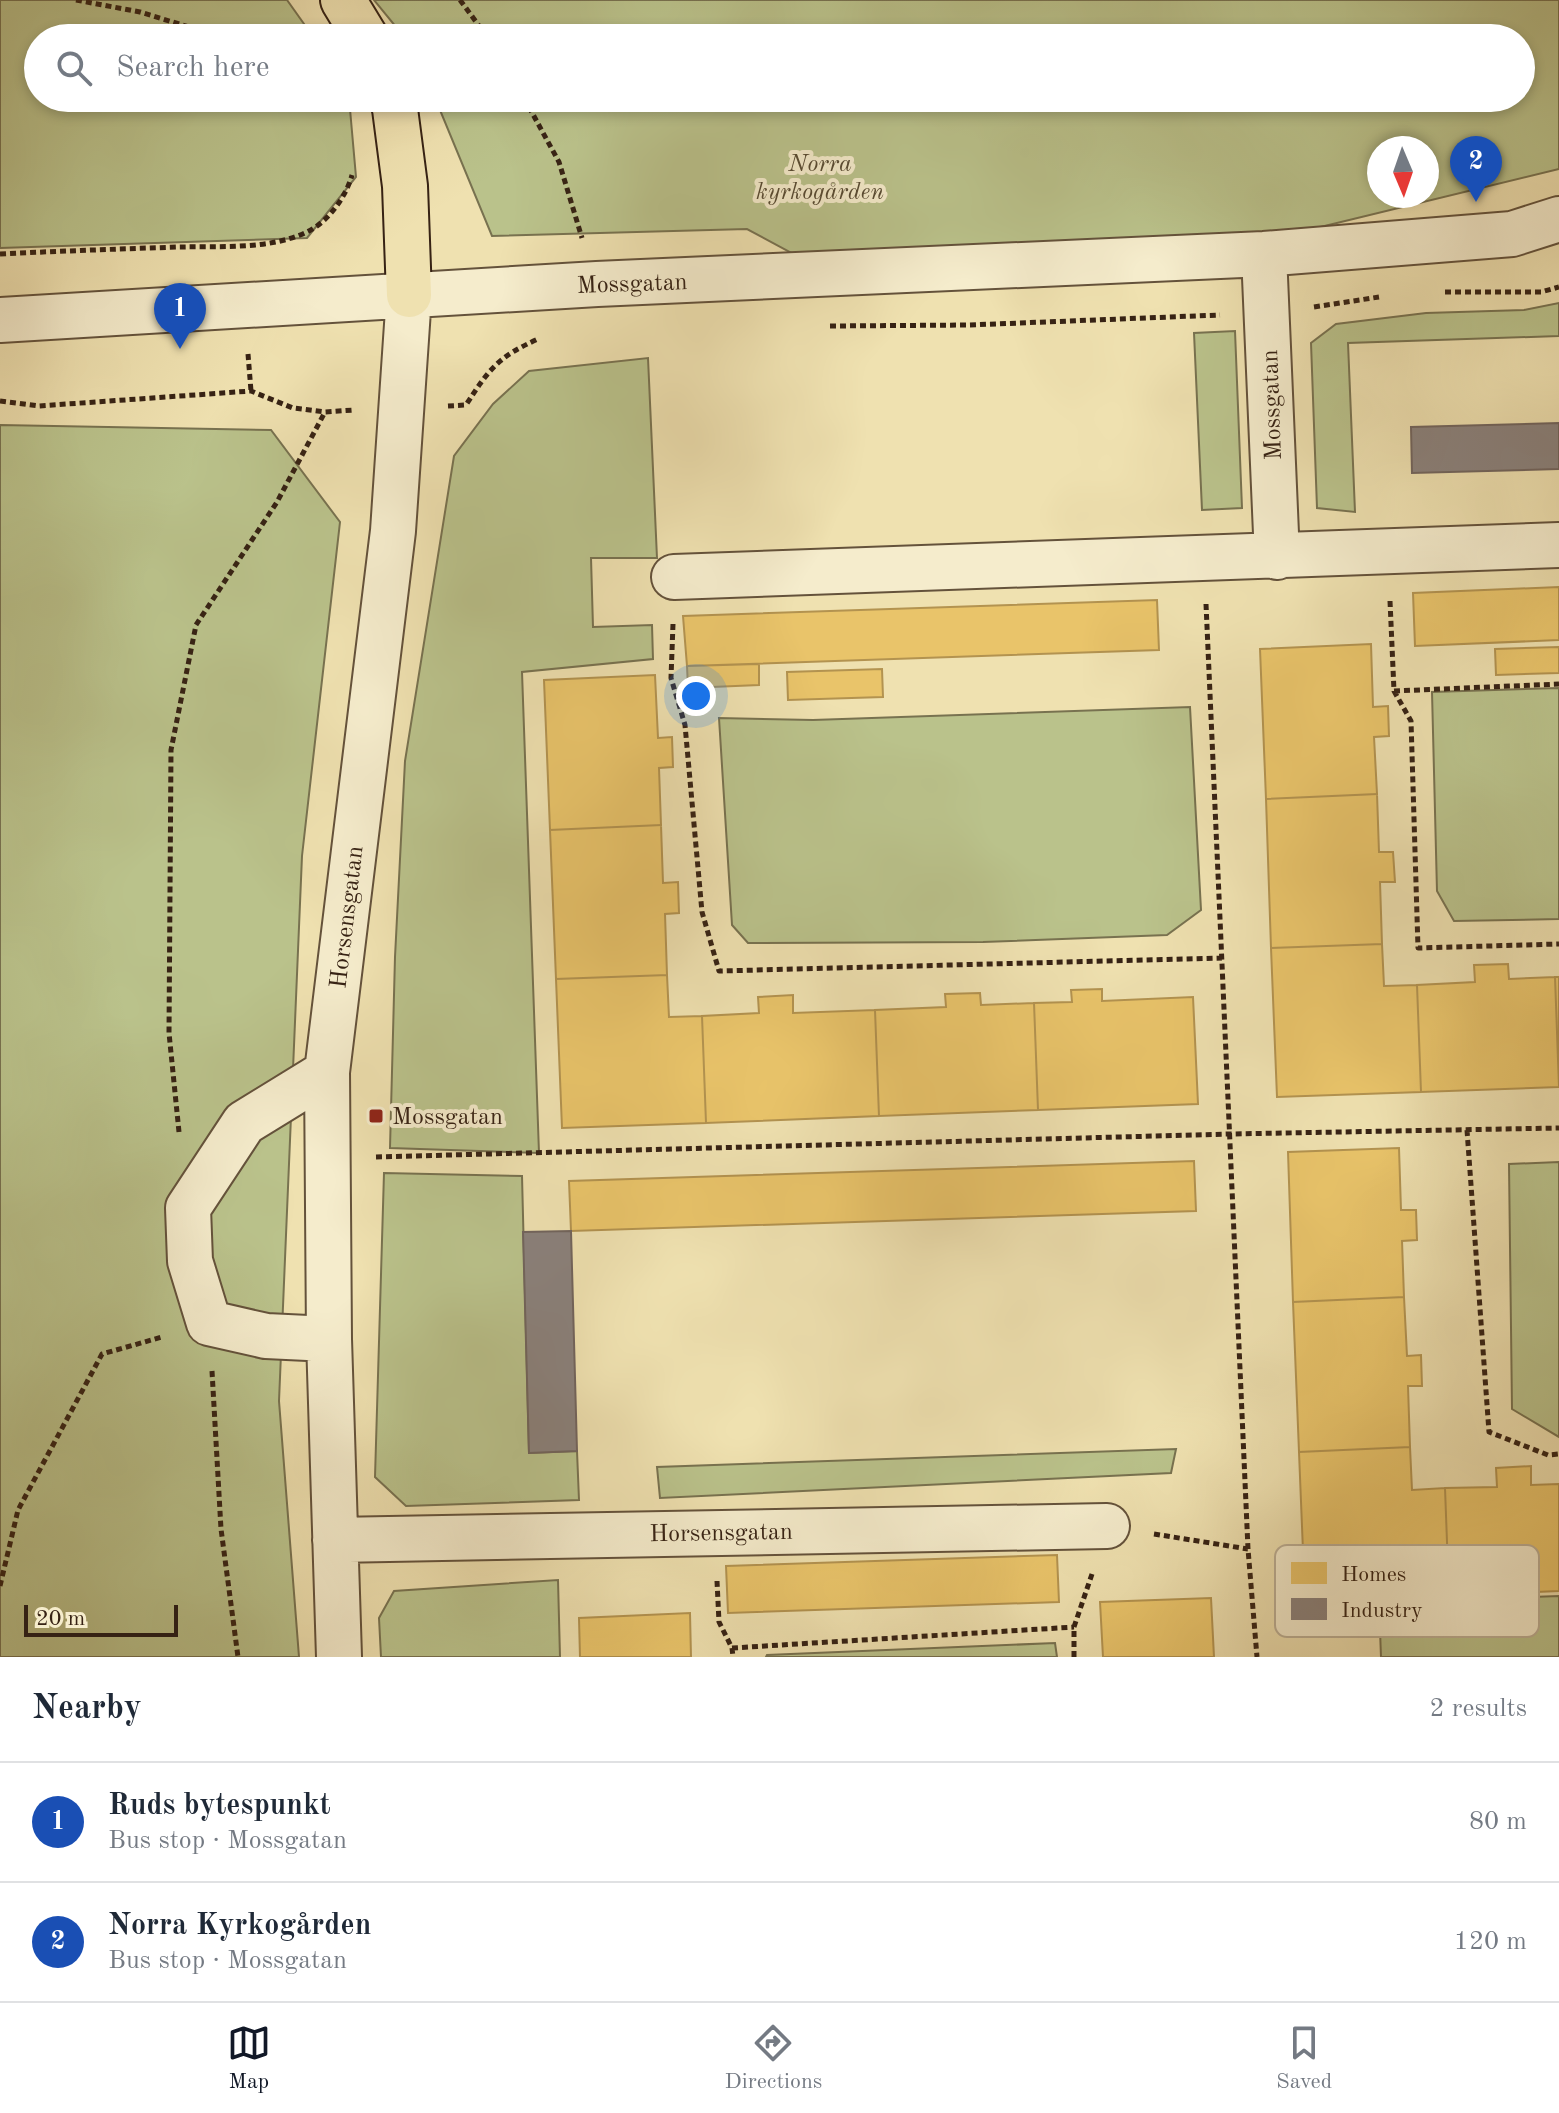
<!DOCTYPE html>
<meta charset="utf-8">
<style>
:root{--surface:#fff;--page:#f6f6f7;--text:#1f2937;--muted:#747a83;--line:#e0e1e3;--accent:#111827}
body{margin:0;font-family:"Old Standard TT",serif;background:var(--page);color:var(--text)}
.compass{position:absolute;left:1367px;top:136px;width:72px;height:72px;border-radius:50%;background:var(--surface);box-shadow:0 4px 12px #0003;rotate:178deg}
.scale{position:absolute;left:24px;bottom:20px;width:154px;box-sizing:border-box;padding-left:8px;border:4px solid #362214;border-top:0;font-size:22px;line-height:28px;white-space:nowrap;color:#362214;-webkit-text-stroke:6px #f5eccc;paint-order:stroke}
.you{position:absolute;left:696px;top:696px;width:28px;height:28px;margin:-20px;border:6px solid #fff;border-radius:50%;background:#1a73e8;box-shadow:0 0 0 12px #1a73e833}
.badge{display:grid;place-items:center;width:52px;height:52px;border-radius:50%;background:var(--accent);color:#fff;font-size:26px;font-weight:700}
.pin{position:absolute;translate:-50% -66px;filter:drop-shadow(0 2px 4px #0008)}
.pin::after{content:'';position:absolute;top:42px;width:28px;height:24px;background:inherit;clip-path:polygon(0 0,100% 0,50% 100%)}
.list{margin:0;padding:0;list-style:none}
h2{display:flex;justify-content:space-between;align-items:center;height:104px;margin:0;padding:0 32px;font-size:34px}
h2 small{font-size:26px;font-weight:400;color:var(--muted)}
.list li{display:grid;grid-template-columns:52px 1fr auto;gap:24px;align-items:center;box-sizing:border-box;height:120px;padding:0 32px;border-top:2px solid var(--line)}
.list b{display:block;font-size:30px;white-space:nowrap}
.list p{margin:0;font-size:26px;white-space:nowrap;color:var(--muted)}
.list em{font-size:26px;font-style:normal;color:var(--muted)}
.icon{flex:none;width:44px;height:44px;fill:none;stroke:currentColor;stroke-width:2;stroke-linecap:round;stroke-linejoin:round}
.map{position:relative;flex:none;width:1559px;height:1657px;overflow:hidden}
.search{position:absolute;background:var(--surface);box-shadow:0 4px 12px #0003;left:24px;right:24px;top:24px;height:88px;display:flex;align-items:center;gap:20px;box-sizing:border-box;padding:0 28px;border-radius:44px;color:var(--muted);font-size:30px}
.sheet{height:344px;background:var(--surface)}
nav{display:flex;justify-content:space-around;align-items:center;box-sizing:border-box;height:112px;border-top:2px solid var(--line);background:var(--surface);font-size:22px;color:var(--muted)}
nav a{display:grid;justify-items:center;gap:4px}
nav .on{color:var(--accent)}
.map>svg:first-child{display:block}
</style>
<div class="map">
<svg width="1559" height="1657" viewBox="0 0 1559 1657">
<rect width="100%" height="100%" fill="#efe1b0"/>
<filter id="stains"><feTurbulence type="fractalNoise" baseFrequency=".0025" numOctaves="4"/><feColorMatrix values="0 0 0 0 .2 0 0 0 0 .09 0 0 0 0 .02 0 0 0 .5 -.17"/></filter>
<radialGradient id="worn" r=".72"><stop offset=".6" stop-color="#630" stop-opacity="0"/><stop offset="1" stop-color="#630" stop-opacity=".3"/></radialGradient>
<path fill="#bac28b" stroke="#787250" stroke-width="2" fill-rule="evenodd" d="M 0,0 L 287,0 L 314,38 L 38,38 L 38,98 L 349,98 L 356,177 L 307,238 L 0,248 Z
M 374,0 L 1559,0 L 1559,169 L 1304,231 L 799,257 L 747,229 L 492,236 L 435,98 L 1521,98 L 1521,38 L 405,38 ZM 1379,148 L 1427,148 L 1427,196 L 1379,196 Z
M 1559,303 L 1559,336 L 1348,343 L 1355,512 L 1317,508 L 1311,343 L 1336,324 L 1426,313 L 1524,310 Z
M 1235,331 L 1242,508 L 1202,510 L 1194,333 Z
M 648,358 L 657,558 L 591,558 L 593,627 L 652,625 L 653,659 L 522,672 L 539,1153 L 390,1148 L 395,957 L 405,761 L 454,456 L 493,404 L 529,371 Z
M 0,425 L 271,430 L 340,522 L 302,856 L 279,1401 L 299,1657 L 0,1657 Z
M 1559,688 L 1559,919 L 1454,921 L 1437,891 L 1432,692 Z
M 1190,707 L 1201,910 L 1167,935 L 983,942 L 748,943 L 732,925 L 719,718 L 813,720 Z
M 1559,1162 L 1559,1437 L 1512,1409 L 1509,1164 Z
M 384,1173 L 522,1176 L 529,1453 L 577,1451 L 579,1500 L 406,1506 L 375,1477 Z
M 1176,1449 L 1171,1473 L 660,1498 L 657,1467 Z
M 558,1580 L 560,1657 L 381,1657 L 379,1618 L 394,1591 Z
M 1559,1596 L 1559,1657 L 1381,1657 L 1379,1603 Z
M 1055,1643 L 1057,1657 L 766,1657 L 767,1655 Z"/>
<path fill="#e9c46a" stroke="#b39350" stroke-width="2" d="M 1559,587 L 1559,640 L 1415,646 L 1413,593 Z
M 1157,600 L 1159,650 L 687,666 L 683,616 Z
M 1371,644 L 1373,707 L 1388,706 L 1389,736 L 1374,737 L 1377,794 L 1266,799 L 1260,649 Z
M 1559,647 L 1559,673 L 1496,675 L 1495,649 Z
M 759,664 L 759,685 L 688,688 L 687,666 Z
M 882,669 L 883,697 L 788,700 L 787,672 Z
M 655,675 L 658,738 L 672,737 L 673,767 L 659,768 L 661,825 L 550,830 L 544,680 Z
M 1377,794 L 1379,852 L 1393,852 L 1395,882 L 1380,882 L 1382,944 L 1271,948 L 1266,799 Z
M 661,825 L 663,883 L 678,882 L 679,913 L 665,914 L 667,975 L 556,979 L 550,830 Z
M 1382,944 L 1384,986 L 1417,985 L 1421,1092 L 1277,1097 L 1271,948 Z
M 1508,964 L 1509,979 L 1555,977 L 1559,1087 L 1421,1092 L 1417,985 L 1475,982 L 1474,965 Z
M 667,975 L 669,1017 L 702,1016 L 706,1123 L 562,1128 L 556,979 Z
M 1555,977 L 1559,977 L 1559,1087 Z
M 1102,989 L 1102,1001 L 1193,997 L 1198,1104 L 1038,1110 L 1034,1003 L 1072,1002 L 1071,990 Z
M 980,993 L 981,1005 L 1034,1003 L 1038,1110 L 879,1116 L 875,1010 L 946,1007 L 945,994 Z
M 793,995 L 793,1013 L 875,1010 L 879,1116 L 706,1123 L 702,1016 L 759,1013 L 758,997 Z
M 1399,1148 L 1401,1210 L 1416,1210 L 1417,1240 L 1402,1241 L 1404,1297 L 1293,1302 L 1288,1152 Z
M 1194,1161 L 1196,1211 L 571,1231 L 569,1181 Z
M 1404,1297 L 1407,1356 L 1421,1355 L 1422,1386 L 1408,1386 L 1410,1447 L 1299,1452 L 1293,1302 Z
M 1410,1447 L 1412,1490 L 1445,1488 L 1449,1596 L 1305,1601 L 1299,1452 Z
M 1531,1466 L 1531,1485 L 1559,1484 L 1559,1591 L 1449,1596 L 1445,1488 L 1497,1487 L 1496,1468 Z
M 1057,1555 L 1059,1602 L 728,1613 L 726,1566 Z
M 1211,1598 L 1214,1657 L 1103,1657 L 1100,1602 Z
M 690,1613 L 691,1657 L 580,1657 L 579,1618 Z"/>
<path fill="#8a817c" stroke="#71645d" stroke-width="2" d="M 1559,423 L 1559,469 L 1412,473 L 1411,427 Z
M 571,1231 L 577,1451 L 529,1453 L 523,1232 Z"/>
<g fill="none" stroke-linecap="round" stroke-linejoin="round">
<defs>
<path id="minor" d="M 1264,254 L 1277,557
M 0,320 L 597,284 L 1264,254 L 1512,234 L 1559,219
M 674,577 L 1559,545
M 327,1072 L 244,1123 L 188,1208 L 190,1261 L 209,1323 L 266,1336 L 329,1339
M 335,1540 L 1107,1526
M 339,1657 L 329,1339 L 327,1072 L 393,531 L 409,295"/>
<path id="major" d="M 343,0 L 366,38
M 392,98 L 395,109 L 405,186 L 409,295"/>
</defs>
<use href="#minor" stroke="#64523b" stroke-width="48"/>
<use href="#major" stroke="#362214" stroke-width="48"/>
<path stroke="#362214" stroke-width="5" stroke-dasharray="6 4" stroke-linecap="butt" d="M 76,0 L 140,12 L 225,38
M 460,0 L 488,38
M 524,98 L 559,162 L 582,238
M 0,254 C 60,251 119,249 179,247 C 220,246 269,250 307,232 C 328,222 346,197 352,175
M 1445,292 L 1541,292 L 1559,287
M 1314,307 L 1379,297
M 830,326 L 970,325 L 1220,315
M 248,354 L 251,391
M 0,401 L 39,406 L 251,391 L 293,408 L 325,412 L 354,410
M 448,406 L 466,405 C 489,369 498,357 538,339
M 1390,601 L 1394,691 L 1411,721 L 1418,948 L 1559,944
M 1206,604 L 1248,1549 L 1257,1657
M 673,624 L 671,678 L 685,725 L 702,912 L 719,971 L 1222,958
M 1394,691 L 1559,684
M 1467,1130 L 1489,1432 L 1548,1455 L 1559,1454
M 179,1132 L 169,1033 L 171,750 L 196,625 L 277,502 L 325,412
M 376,1157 L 1230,1134 L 1559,1128
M 212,1371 L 221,1529 L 238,1657
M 1154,1534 L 1248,1549
M 717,1581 L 719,1622 L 732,1648 L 733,1657
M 0,1586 L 18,1510 L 102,1354 L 162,1337
M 732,1648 L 1074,1627
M 1074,1657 L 1074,1627 L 1092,1574"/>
<use href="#minor" stroke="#f5eccc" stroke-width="44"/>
<use href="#major" stroke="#efe1b0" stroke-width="44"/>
</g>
<rect fill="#8f2418" stroke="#f5eccc" stroke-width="3" x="368" y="1108" width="16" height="16" rx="4"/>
<g text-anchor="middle" stroke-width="8" stroke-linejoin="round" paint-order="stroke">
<g font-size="24" font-style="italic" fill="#574a32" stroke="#f5eccc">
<text x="820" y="171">Norra<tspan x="820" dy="28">kyrkogården</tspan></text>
</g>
<g font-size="24" fill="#362214" stroke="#f5eccc">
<text transform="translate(632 283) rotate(-2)" y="8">Mossgatan</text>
<text transform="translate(1271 405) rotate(-92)" y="8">Mossgatan</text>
<text transform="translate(346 917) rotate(-83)" y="8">Horsensgatan</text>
<text transform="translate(721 1532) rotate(-1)" y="8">Horsensgatan</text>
</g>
<g font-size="24" fill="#362214" stroke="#f5eccc" text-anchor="start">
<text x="392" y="1124">Mossgatan</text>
</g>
</g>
<rect x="1275" y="1545" width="264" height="92" rx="12" fill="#f5eccc" stroke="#bcaf95" stroke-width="2"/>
<rect x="1291" y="1562" width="36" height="22" fill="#e9c46a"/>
<rect x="1291" y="1598" width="36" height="22" fill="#8a817c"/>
<g font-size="22" fill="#362214">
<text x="1341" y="1581">Homes</text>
<text x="1341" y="1617">Industry</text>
</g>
<rect width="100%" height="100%" filter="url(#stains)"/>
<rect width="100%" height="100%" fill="url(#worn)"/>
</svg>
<svg class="compass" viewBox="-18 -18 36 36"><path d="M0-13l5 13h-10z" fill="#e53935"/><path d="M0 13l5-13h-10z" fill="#747a83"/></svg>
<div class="scale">20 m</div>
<div class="you"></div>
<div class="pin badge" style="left:180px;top:349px;background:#1a4fb4">1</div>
<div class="pin badge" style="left:1476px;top:202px;background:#1a4fb4">2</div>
<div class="search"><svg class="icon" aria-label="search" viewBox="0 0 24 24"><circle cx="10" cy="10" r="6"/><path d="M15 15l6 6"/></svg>Search here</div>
</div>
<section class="sheet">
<h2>Nearby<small>2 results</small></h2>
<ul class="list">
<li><span class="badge" style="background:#1a4fb4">1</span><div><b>Ruds bytespunkt</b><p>Bus stop · Mossgatan</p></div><em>80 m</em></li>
<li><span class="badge" style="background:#1a4fb4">2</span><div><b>Norra Kyrkogården</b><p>Bus stop · Mossgatan</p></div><em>120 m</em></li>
</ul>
</section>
<nav>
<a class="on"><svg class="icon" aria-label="map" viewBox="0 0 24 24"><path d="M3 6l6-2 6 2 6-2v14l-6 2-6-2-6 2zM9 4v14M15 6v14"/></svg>Map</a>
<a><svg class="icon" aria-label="directions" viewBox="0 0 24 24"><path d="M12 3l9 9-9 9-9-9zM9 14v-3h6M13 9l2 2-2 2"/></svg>Directions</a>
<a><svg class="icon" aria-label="saved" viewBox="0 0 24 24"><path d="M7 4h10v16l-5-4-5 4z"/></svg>Saved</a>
</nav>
